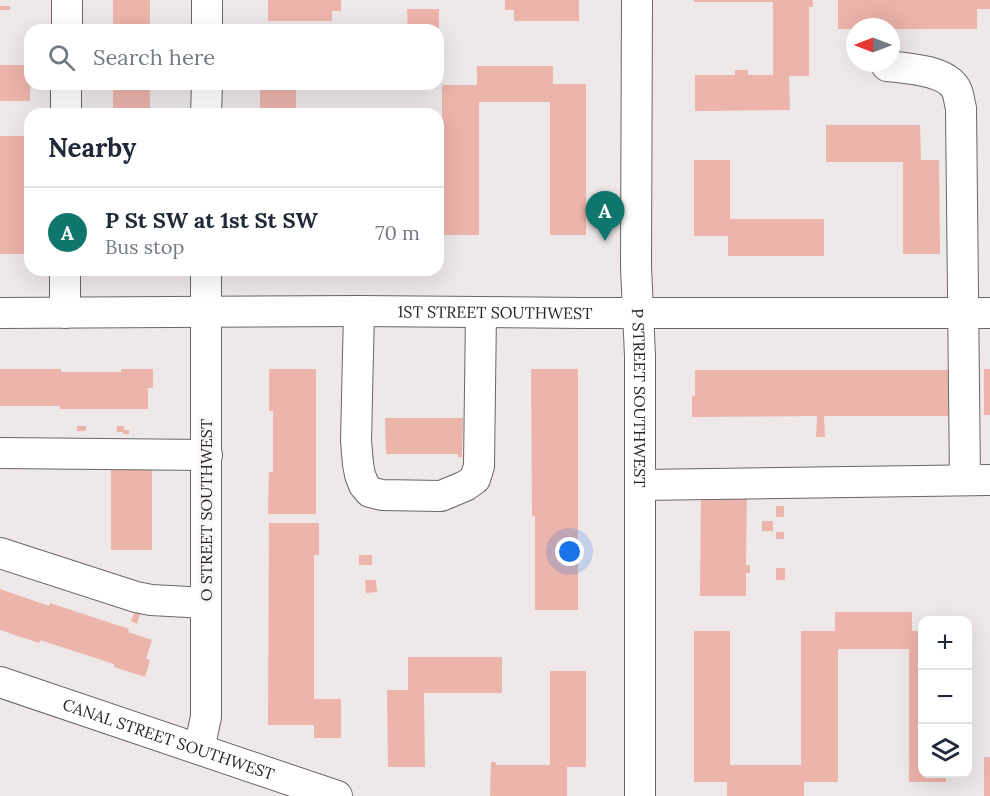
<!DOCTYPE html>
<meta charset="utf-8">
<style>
:root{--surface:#fff;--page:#f6f6f7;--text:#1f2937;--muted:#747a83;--line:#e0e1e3;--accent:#0f766e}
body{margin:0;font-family:Lora,serif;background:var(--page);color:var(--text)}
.controls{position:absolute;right:18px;bottom:18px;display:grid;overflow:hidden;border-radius:12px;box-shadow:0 6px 24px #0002}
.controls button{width:54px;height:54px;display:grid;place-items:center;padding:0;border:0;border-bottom:2px solid var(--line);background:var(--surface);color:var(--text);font:30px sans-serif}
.compass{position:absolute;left:846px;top:18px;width:54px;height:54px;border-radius:50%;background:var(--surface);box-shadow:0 6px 24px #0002;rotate:270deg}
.you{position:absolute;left:570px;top:552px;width:21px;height:21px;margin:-15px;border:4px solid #fff;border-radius:50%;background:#1a73e8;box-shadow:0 0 0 9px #1a73e833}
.badge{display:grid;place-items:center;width:39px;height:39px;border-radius:50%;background:var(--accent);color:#fff;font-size:20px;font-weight:700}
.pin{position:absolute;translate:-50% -50px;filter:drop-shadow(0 2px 3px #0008)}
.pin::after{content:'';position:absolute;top:32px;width:21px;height:18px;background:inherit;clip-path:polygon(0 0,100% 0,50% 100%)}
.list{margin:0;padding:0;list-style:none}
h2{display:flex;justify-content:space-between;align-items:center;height:78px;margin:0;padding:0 24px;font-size:26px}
h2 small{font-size:20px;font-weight:400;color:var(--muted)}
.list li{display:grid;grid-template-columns:39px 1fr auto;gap:18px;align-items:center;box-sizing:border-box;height:90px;padding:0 24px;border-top:2px solid var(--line)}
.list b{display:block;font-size:22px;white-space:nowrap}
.list p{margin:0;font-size:20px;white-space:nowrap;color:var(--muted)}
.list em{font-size:20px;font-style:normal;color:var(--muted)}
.icon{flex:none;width:33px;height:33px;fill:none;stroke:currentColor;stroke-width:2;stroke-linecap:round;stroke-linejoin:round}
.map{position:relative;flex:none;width:990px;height:796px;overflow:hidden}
.search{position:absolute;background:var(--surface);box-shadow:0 6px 24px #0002;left:24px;top:24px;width:420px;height:66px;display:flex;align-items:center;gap:15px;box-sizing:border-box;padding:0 21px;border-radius:18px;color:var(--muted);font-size:22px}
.panel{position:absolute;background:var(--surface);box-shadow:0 6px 24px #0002;left:24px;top:108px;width:420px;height:168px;border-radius:18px}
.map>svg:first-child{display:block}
</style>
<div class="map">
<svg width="990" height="796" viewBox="0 0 990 796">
<rect width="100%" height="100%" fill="#eee8e9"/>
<path fill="#ecb4ab" d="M 113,0 L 150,0 L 150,30 L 113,30 Z
M 268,0 L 341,0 L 341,11 L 332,11 L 332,21 L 268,21 Z
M 505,0 L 579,0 L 579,21 L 514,21 L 514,10 L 505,10 Z
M 694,0 L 813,0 L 813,7 L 809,7 L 809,76 L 789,76 L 790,110 L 695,111 L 695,75 L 735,75 L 735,70 L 748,70 L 748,75 L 773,75 L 773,2 L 694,2 Z
M 838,0 L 990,0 L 990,9 L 977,9 L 977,29 L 891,29 L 891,27 L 855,27 L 855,29 L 838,29 Z
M 0,6 L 10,6 L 10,10 L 0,10 Z
M 407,9 L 439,9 L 439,28 L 408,28 Z
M 0,65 L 30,65 L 30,101 L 0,101 Z
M 477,66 L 553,66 L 553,84 L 586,84 L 586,235 L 550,235 L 550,102 L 479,102 L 479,235 L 443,235 L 443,254 L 438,254 L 438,219 L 442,219 L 442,85 L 477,85 Z
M 113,84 L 150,84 L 150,114 L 113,114 Z
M 260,84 L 296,84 L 296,114 L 260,114 Z
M 826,125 L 920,125 L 921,160 L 939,160 L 940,254 L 903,254 L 903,162 L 826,162 Z
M 0,136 L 30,136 L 30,254 L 0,254 Z
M 694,160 L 730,160 L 730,219 L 824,219 L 824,256 L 728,256 L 728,236 L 694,236 Z
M 0,369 L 61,369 L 61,372 L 121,372 L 121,369 L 153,369 L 153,388 L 148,388 L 148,409 L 60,409 L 60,406 L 0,406 Z
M 269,369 L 316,369 L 316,514 L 268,514 L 269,472 L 273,472 L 273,411 L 269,411 Z
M 531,369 L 578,369 L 578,610 L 535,610 L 535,516 L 532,516 Z
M 984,369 L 990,369 L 990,415 L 984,415 Z
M 695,370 L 958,370 L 958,416 L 824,416 L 825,437 L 816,437 L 817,416 L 692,417 L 692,396 L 695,396 Z
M 385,418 L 463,418 L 462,457 L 458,457 L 458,454 L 386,454 Z
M 77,426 L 86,426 L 86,431 L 77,431 Z
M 117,426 L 124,426 L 124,430 L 129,430 L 129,434 L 123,434 L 123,432 L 117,432 Z
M 111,464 L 152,464 L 152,550 L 111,550 Z
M 701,491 L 747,491 L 746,565 L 750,565 L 750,573 L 746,573 L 746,596 L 700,596 Z
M 776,506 L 784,506 L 784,517 L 776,517 Z
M 762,521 L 773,521 L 773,531 L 762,531 Z
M 269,523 L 319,523 L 319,555 L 314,555 L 314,699 L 341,699 L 341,738 L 314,738 L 314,725 L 268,725 Z
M 776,532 L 784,532 L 784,539 L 776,539 Z
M 359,555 L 372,555 L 372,565 L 359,565 Z
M 776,568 L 785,568 L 785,580 L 776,580 Z
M 365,580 L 376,580 L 377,592 L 366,593 Z
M 0,589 L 49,606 L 50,603 L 129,629 L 128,632 L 152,640 L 146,659 L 150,660 L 145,677 L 114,667 L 114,664 L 40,640 L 39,643 L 0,630 Z
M 136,609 L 141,610 L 137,624 L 131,621 Z
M 835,612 L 912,612 L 912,631 L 922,631 L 922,774 L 946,774 L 946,782 L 909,782 L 909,649 L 838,649 L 838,782 L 804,782 L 804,796 L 727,796 L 727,782 L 694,782 L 694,631 L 730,631 L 730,765 L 801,765 L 801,631 L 835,631 Z
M 408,657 L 502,657 L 502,693 L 424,693 L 425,767 L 388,767 L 387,690 L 408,690 Z
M 550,671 L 586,671 L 586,767 L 567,767 L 567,796 L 490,796 L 491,762 L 496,762 L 496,765 L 550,765 Z
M 984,757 L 990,757 L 990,796 L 984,796 Z"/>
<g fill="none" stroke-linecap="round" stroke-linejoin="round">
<defs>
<g id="minor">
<path id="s1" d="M 637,0 L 636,267 L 640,356 L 640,796"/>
<path d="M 67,30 L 67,0"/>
<path d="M 207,30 L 207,0"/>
<path d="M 887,66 C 906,68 946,70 956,89 C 959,94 959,102 961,108 L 965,480"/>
<path d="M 66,114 L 66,84"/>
<path d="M 206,114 L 207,84"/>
<path d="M 359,311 L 356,441 L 358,464 L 360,475 L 364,485 L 370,492 L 382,495 L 441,496 L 465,486 L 475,479 L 479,466 L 481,312"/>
<path id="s2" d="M 0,313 L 359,311 L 584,313 L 990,313"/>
<path d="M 65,313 L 65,270"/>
<path d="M 0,453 L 207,455"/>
<path d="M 640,485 L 990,480"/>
<path d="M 0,553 L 136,597 L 151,600 L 206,603"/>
<path id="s3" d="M 0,682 L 337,796"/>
<path d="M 199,749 L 206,717 L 206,270"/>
</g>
</defs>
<use href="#minor" stroke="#6a6667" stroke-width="32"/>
<use href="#minor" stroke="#fff" stroke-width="30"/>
</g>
<g text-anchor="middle" stroke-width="6" stroke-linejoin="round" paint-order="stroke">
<g font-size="16" fill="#262425" stroke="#fbf5f7">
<text dy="6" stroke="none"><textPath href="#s2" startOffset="495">1ST STREET SOUTHWEST</textPath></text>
<text dy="6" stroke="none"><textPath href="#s1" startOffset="398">P STREET SOUTHWEST</textPath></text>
<text transform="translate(206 510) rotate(-90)" y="6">O STREET SOUTHWEST</text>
<text dy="6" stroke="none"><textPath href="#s3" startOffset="178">CANAL STREET SOUTHWEST</textPath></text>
</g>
</g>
</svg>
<div class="controls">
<button>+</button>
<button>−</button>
<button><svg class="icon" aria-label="layers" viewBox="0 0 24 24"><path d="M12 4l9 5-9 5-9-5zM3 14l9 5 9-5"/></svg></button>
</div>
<svg class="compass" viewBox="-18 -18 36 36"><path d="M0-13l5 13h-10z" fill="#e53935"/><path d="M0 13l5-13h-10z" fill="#747a83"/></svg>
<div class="you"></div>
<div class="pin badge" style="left:605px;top:241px">A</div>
<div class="search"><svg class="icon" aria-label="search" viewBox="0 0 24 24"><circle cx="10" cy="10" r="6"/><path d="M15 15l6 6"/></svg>Search here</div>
<section class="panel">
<h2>Nearby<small></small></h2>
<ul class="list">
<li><span class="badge">A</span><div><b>P St SW at 1st St SW</b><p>Bus stop</p></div><em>70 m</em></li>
</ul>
</section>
</div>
